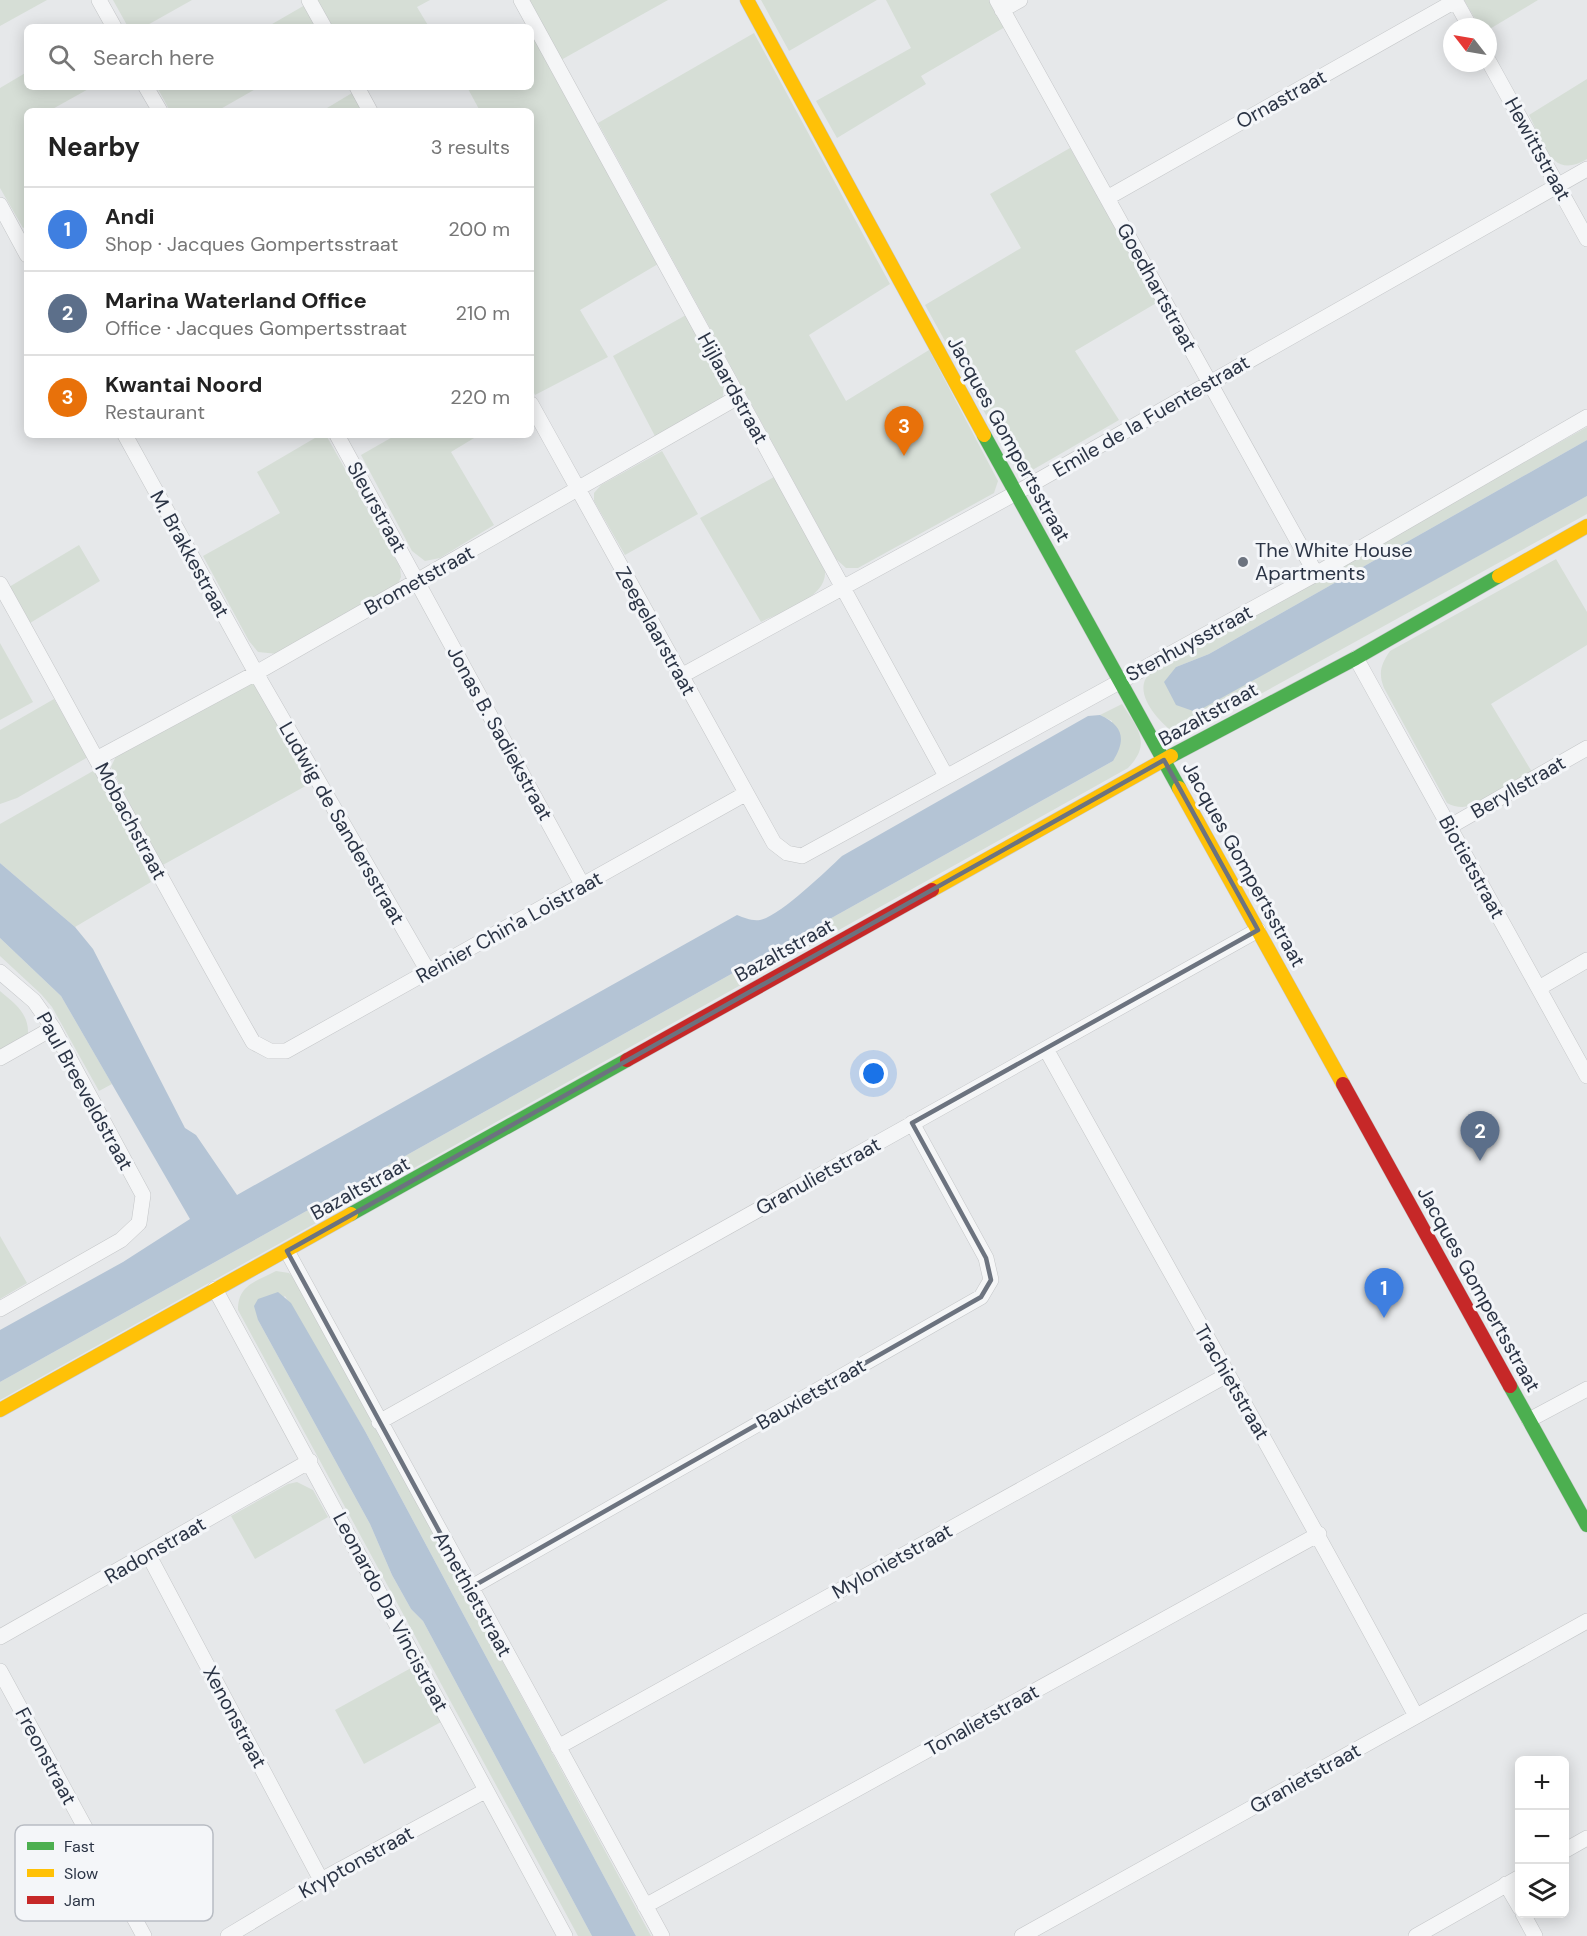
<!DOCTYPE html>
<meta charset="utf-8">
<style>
:root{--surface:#fff;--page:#f6f6f6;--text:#222;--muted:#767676;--line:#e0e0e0;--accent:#6c737f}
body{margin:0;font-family:"DM Sans",sans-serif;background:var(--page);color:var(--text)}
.controls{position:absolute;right:18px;bottom:18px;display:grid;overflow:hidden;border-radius:9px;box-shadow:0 3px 15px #0003}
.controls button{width:54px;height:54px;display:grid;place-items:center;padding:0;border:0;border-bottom:2px solid var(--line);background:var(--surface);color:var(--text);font:30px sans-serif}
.compass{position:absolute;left:1443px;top:18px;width:54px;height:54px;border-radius:50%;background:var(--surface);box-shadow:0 3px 15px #0003;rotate:301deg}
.you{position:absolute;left:874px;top:1074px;width:21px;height:21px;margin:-15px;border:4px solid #fff;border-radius:50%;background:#1a73e8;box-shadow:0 0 0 9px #1a73e833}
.badge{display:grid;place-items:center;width:39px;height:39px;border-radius:50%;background:var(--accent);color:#fff;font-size:20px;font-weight:700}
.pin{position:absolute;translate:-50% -50px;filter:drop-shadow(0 2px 3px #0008)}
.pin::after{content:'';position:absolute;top:32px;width:21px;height:18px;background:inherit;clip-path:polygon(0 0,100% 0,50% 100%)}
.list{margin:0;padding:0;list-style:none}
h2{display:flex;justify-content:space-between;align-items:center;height:78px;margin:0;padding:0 24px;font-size:26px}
h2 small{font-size:20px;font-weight:400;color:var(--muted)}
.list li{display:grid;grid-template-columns:39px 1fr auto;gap:18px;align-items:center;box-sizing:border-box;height:84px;padding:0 24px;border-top:2px solid var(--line)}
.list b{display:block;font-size:22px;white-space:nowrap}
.list p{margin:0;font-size:20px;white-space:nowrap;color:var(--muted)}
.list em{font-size:20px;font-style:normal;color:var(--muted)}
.icon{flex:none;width:33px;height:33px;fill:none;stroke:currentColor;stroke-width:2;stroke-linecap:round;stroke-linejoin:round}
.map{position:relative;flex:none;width:1587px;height:1936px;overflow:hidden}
.search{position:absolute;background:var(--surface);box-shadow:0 3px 15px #0003;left:24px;top:24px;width:510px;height:66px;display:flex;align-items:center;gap:15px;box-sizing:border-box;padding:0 21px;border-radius:9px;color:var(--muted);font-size:22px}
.panel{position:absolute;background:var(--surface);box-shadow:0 3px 15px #0003;left:24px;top:108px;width:510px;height:330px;border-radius:9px}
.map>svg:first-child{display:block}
</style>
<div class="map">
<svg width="1587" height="1936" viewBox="0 0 1587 1936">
<rect width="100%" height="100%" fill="#e6e8ea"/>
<path fill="#d6ded6" d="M 0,0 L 47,0 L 0,26 Z
M 113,0 L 192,0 L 144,27 L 128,27 Z
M 317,0 L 430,0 L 417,7 L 429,27 L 332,27 Z
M 529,0 L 668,0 L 561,60 Z
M 761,0 L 877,0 L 789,51 Z
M 886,0 L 990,0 L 1005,27 L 921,76 L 926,84 L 837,138 L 816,101 L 911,48 Z
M 1464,0 L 1538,0 L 1488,30 L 1488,27 L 1480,27 Z
M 305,5 L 317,27 L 267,27 Z
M 531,31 L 658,264 L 580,310 L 608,357 L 535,395 L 531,387 L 531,111 L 480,111 L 467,87 L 531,87 Z
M 754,33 L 890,284 L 809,335 L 846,401 L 929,350 L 998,481 L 994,493 L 858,568 L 846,568 L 836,559 L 598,123 Z
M 27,72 L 27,87 L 92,87 L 49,111 L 27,111 L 27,226 L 23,228 L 0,188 L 0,88 Z
M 1587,79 L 1587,159 C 1551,181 1543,142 1529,115 Z
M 162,87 L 259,87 L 217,111 L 170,111 L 158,89 Z
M 352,93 L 362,111 L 322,111 Z
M 1070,148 L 1158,302 L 1075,351 L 1119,420 L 1029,472 L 1021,473 L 1016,469 L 925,305 L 1021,248 L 990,194 Z
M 686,315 L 724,384 L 723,396 L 716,405 L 656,438 L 613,356 Z
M 1587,427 L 1587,440 L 1209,654 L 1176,667 L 1196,711 L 1587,496 L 1587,514 L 1190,733 L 1174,733 C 1161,723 1137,699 1145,680 C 1147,676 1151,672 1154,669 Z
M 320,435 L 326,435 L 400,567 L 401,577 L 396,588 L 278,654 L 258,652 L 249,641 L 203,556 L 280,513 L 257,472 Z
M 396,435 L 479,435 L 451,452 L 494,525 L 440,558 L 425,561 L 412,551 L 361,455 Z
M 662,451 L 698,514 L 625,555 L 594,501 L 594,493 L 601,485 Z
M 774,477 L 824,566 C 833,596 783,611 761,622 L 700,518 Z
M 79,545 L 100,581 L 30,623 L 9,587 Z
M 1556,559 L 1587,612 L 1587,645 L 1491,704 L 1532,772 C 1509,786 1473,818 1447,803 L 1384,688 C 1378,673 1381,664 1390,651 Z
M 0,643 L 33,702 L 0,720 Z
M 250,683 L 258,686 L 311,783 L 161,866 L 111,767 L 116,756 Z
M 54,699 L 88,757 L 17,798 L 0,804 L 0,730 Z
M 1122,704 C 1138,729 1152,743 1128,768 L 0,1400 L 0,1382 L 1113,761 L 1112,721 L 1100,715 Z
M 93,771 L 103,779 L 151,882 L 75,927 L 0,863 L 0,824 Z
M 0,938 L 61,996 L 112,1084 L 99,1091 L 52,1007 L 41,994 L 0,956 Z
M 0,991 C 14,1003 29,1013 28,1034 L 0,1055 Z
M 0,1236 L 27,1283 L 0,1299 Z
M 276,1271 L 289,1273 L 297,1281 L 651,1936 L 636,1936 L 365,1431 L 285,1296 L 258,1320 L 370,1524 L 392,1575 L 411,1609 L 423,1621 L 592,1936 L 578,1936 L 238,1310 C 238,1284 256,1282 276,1271 Z
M 297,1482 L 313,1490 L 328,1517 L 255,1559 L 231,1516 L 288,1484 Z
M 411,1668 L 441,1722 L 364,1764 L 335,1710 Z"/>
<path fill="#b4c4d5" d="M 1587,440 L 1587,496 L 1196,712 L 1176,705 L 1164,682 L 1176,667 L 1209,654 Z
M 1100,715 C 1124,726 1126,740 1113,761 L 0,1382 L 0,1330 L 123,1262 L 190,1219 L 61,996 L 0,938 L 0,863 L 75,927 L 93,949 L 185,1128 L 196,1135 L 237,1195 L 737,915 C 745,918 751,921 760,920 C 780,916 826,871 842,856 L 1088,716 Z
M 278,1292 L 291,1303 L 365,1431 L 636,1936 L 592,1936 L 423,1621 L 411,1609 L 392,1575 L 370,1524 L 258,1320 L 254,1306 L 258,1299 Z"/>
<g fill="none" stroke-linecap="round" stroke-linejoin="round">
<defs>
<path id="street" d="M 99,0 L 114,27
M 309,0 L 324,27
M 521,0 L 946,776
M 997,0 L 1316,574
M 1455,0 L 1470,27
M 1002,10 L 1020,0
M 1488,60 L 1587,239
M 146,87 L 160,111
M 357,87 L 370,111
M 1107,198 L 1455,1
M 0,205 L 27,255
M 531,404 L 774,843 L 787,853 L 802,856 L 1316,574 L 1587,417
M 125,435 L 256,673 L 429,973
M 337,435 L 583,886
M 0,584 C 85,736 166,890 253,1042 L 270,1051 L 286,1051 L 745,794
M 1356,658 L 1587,1076
M 681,676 L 1016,493 L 1587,169
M 98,758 L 256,673 L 738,397
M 1449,827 L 1587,748
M 0,972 L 34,1001 L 53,1028 L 143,1195 L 139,1223 L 121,1240 L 0,1309
M 1539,988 L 1587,960
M 1046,1049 C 1169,1271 1296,1492 1416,1716
M 0,1058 L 53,1028
M 287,1251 L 662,1936
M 215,1289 L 565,1936
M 1529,1420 L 1587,1389
M 379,1422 L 1258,930
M 148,1554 L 321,1880
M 470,1588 L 981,1297 L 991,1280 L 986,1258 L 912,1123
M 0,1637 L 310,1461
M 0,1671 L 144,1936
M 558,1747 L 1227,1375
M 1564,1851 L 1587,1838
M 1506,1884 L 1520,1908
M 645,1906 L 1319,1534
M 1523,1914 L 1535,1936
M 228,1936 L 321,1880 L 485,1791
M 1022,1936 L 1587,1621
M 1416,1936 L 1520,1877"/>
<path id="fast" d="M 984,435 L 1179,788
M 1171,756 L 1356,658 L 1499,576
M 351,1214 L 627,1060
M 1510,1386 L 1587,1525"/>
<path id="slow" d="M 747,0 L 984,435
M 1499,576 L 1587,526
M 1179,788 L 1343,1084
M 932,890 L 1171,756
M 0,1410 L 351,1214"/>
<path id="jam" d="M 627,1060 L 932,890
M 1343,1084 L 1510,1386"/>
</defs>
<use href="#street" stroke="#c4c6c8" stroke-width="16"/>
<use href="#fast" stroke="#c4c6c8" stroke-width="15"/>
<use href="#slow" stroke="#c4c6c8" stroke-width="15"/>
<use href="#jam" stroke="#c4c6c8" stroke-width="15"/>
<use href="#street" stroke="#f5f6f7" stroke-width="15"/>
<use href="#fast" stroke="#4caf50" stroke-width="14"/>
<use href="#slow" stroke="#ffc107" stroke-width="14"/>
<use href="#jam" stroke="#c62828" stroke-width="14"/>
</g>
<path fill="none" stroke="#6c737f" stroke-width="4.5" stroke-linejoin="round" d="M 1164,760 L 1258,930 L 912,1123 L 986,1258 L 991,1280 L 981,1297 L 470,1588 L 287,1251 Z"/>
<circle fill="#6c737f" stroke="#f4f6f9" stroke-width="2" cx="1243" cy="562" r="6"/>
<g text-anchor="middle" stroke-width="6" stroke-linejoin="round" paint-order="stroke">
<g font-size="20" fill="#2b3445" stroke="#f4f6f9">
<text transform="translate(1281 99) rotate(-29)" y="7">Ornastraat</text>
<text transform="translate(1538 149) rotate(61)" y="7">Hewittstraat</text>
<text transform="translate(1157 287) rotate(61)" y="7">Goedhartstraat</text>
<text transform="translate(733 388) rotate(61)" y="7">Hijlaardstraat</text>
<text transform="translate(1151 416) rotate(-30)" y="7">Emile de la Fuentestraat</text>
<text transform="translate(1009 439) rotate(61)" y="7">Jacques Gompertsstraat</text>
<text transform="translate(377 507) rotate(61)" y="7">Sleurstraat</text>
<text transform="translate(190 554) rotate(61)" y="7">M. Brakkestraat</text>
<text transform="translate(419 580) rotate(-29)" y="7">Brometstraat</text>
<text transform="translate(656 631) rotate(61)" y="7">Zeegelaarstraat</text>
<text transform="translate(1189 643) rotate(-28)" y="7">Stenhuysstraat</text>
<text transform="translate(1208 714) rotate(-29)" y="7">Bazaltstraat</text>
<text transform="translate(500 733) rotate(61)" y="7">Jonas B. Sadiekstraat</text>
<text transform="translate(1518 787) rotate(-30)" y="7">Beryllstraat</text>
<text transform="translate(131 821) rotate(62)" y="7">Mobachstraat</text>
<text transform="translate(342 823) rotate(60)" y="7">Ludwig de Sandersstraat</text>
<text transform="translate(1244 864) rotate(61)" y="7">Jacques Gompertsstraat</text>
<text transform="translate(1472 867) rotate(61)" y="7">Biotietstraat</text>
<text transform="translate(509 927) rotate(-29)" y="7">Reinier Chin'a Loistraat</text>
<text transform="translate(784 950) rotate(-29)" y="7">Bazaltstraat</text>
<text transform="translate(85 1091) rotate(61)" y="7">Paul Breeveldstraat</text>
<text transform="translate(818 1176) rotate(-29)" y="7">Granulietstraat</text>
<text transform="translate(360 1188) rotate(-29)" y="7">Bazaltstraat</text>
<text transform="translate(1479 1289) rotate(61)" y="7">Jacques Gompertsstraat</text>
<text transform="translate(1232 1382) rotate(60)" y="7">Trachietstraat</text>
<text transform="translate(811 1394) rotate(-30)" y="7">Bauxietstraat</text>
<text transform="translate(155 1550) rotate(-30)" y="7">Radonstraat</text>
<text transform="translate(892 1561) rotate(-29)" y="7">Mylonietstraat</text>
<text transform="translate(473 1594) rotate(61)" y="7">Amethietstraat</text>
<text transform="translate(391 1612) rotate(62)" y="7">Leonardo Da Vincistraat</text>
<text transform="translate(235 1717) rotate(62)" y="7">Xenonstraat</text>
<text transform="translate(982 1720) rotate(-29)" y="7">Tonalietstraat</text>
<text transform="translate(46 1756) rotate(62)" y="7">Freonstraat</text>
<text transform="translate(1305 1778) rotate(-29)" y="7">Granietstraat</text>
<text transform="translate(356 1862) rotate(-29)" y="7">Kryptonstraat</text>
</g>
<g font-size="20" fill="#2b3445" stroke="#f4f6f9" text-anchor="start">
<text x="1255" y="557">The White House<tspan x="1255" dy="23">Apartments</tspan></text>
</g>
</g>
<rect x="15" y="1825" width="198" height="96" rx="9" fill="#f4f6f9" stroke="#b8bcc3" stroke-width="1.5"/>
<rect x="27" y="1842" width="27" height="8" fill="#4caf50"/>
<rect x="27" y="1869" width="27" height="8" fill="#ffc107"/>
<rect x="27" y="1896" width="27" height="8" fill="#c62828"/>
<g font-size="16" fill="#2b3445">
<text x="64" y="1852">Fast</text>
<text x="64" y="1879">Slow</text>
<text x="64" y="1906">Jam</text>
</g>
</svg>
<div class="controls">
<button>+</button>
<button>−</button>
<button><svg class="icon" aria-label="layers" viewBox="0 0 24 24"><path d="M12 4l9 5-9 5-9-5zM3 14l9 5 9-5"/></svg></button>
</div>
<svg class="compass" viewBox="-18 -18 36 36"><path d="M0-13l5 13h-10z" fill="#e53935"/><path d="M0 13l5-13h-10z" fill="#767676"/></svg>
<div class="you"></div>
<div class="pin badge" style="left:1384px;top:1318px;background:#3f7fe0">1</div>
<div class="pin badge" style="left:1480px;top:1161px;background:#5c6f8a">2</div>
<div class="pin badge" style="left:904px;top:456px;background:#e8710a">3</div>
<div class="search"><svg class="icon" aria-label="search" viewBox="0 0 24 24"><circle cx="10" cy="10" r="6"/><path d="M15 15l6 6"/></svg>Search here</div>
<section class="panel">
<h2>Nearby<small>3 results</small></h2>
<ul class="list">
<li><span class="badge" style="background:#3f7fe0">1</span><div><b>Andi</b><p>Shop · Jacques Gompertsstraat</p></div><em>200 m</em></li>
<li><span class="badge" style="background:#5c6f8a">2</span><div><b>Marina Waterland Office</b><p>Office · Jacques Gompertsstraat</p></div><em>210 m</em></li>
<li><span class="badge" style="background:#e8710a">3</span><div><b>Kwantai Noord</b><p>Restaurant</p></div><em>220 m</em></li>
</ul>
</section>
</div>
